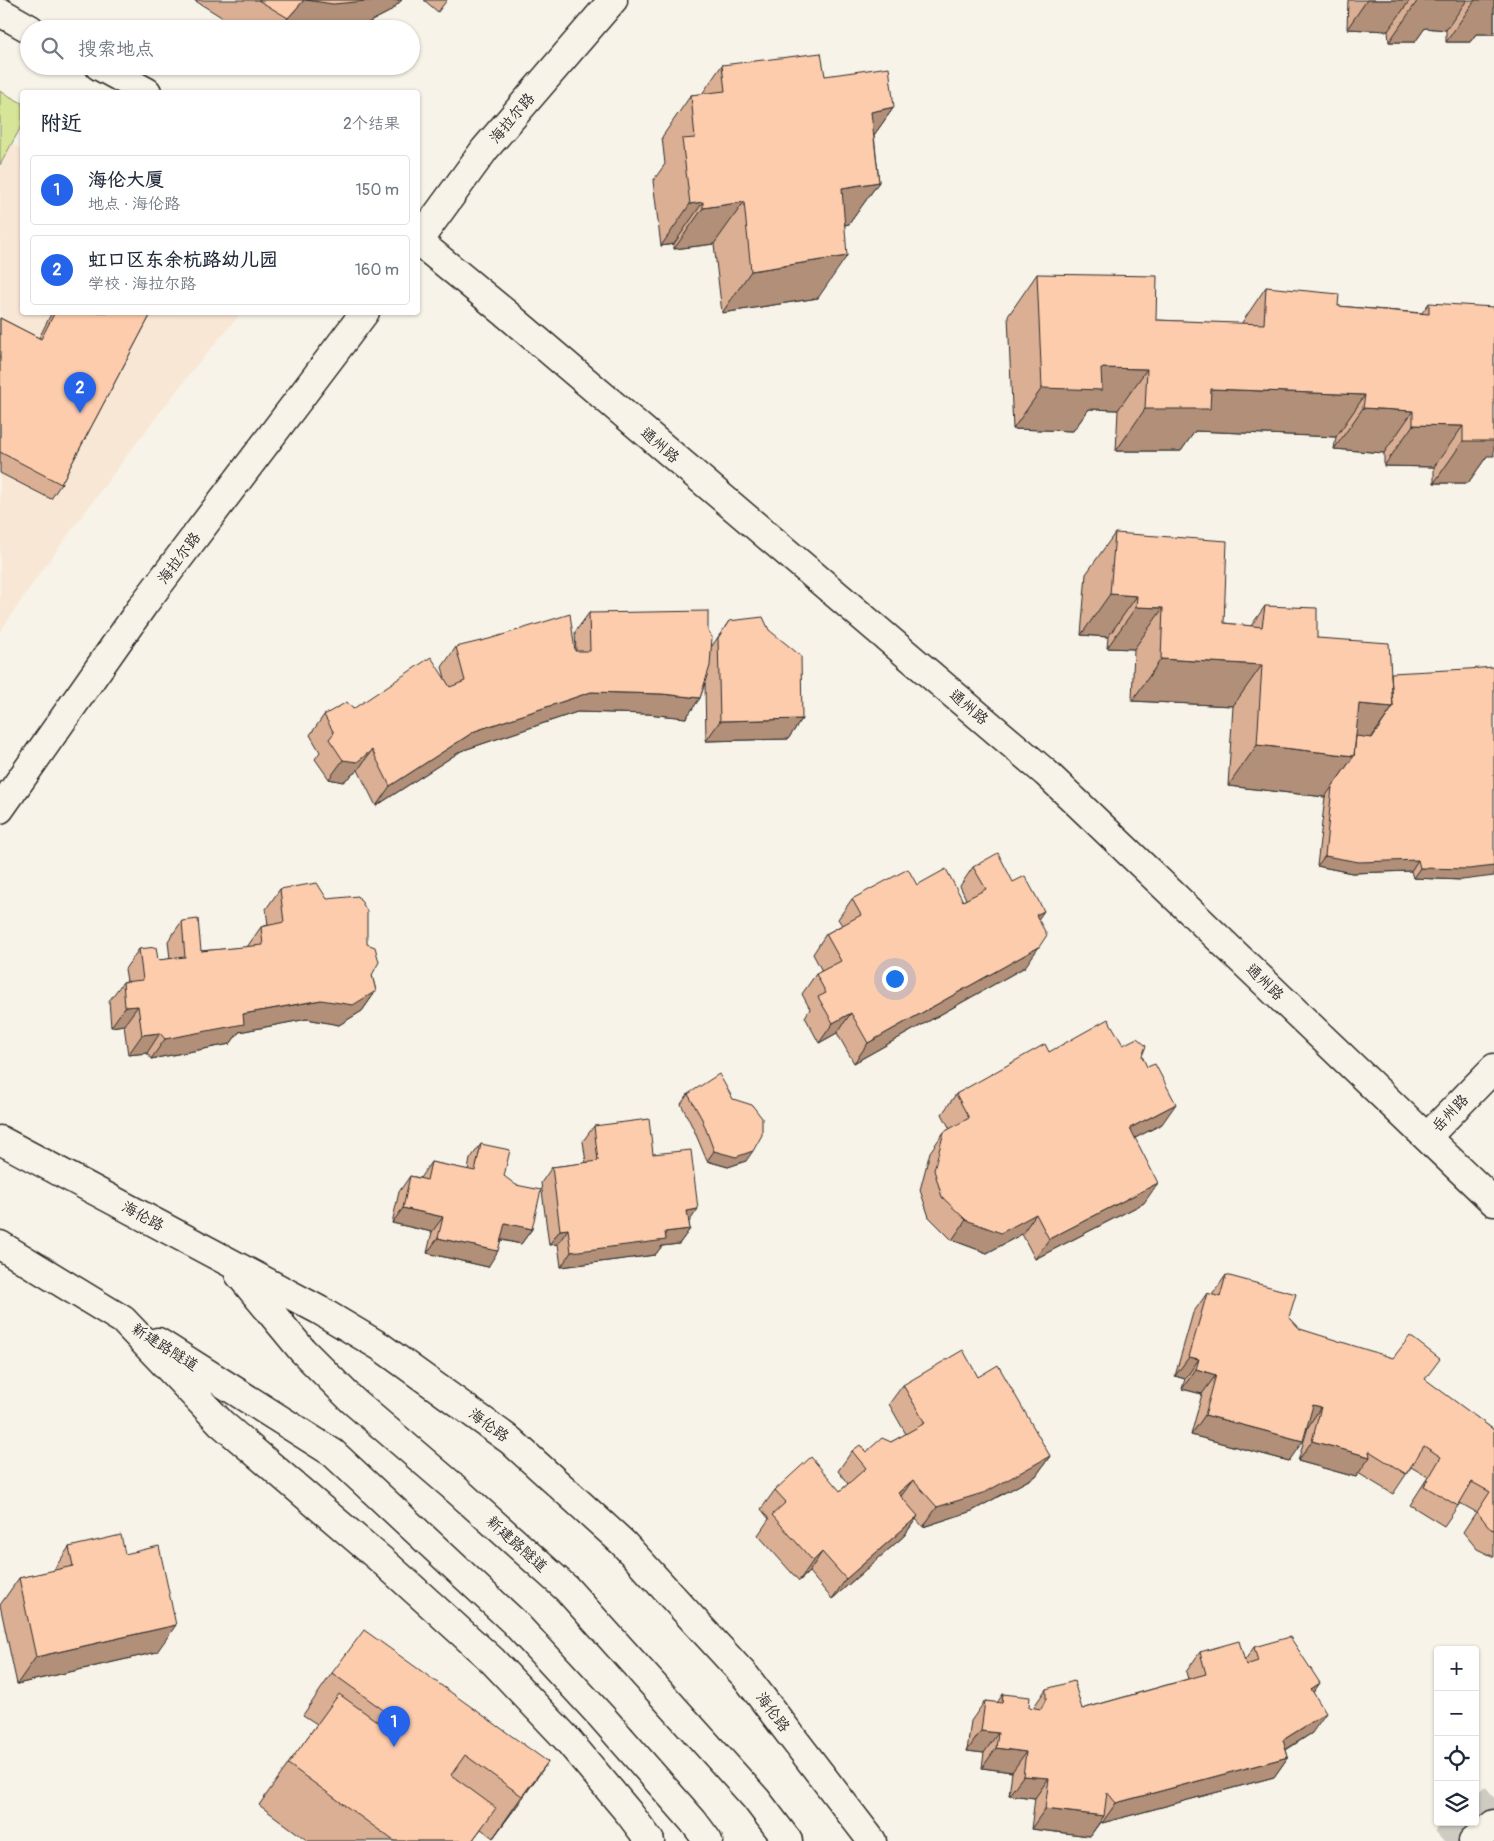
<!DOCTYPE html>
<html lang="zh">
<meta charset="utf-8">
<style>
:root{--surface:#fff;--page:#f2f2f3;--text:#1f2937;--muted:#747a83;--line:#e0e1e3;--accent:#2563eb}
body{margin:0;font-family:Pangolin,"LXGW WenKai TC",sans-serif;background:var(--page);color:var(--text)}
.controls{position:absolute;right:15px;bottom:15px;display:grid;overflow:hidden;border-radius:5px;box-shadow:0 1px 4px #0004}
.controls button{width:45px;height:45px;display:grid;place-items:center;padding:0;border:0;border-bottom:1px solid var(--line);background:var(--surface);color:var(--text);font:25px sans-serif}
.you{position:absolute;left:894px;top:978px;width:18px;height:18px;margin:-12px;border:4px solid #fff;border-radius:50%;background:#1a73e8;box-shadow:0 0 0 8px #1a73e833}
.badge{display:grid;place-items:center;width:32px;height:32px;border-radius:50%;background:var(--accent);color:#fff;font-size:16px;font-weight:700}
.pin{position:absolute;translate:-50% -41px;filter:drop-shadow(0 1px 2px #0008)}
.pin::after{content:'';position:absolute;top:26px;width:18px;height:15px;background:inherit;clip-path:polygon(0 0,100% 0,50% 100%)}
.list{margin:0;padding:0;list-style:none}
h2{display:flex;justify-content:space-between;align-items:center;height:65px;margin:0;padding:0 20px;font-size:21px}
h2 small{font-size:16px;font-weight:400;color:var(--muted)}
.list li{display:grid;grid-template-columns:32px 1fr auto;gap:15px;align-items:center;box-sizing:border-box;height:70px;margin:0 10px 10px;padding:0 10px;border:1px solid var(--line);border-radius:5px}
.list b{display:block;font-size:19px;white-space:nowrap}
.list p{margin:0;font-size:16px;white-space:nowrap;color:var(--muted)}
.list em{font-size:16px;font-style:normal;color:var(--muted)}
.icon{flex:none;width:28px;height:28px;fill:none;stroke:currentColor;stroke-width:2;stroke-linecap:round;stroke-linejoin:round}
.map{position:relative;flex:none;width:1494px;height:1841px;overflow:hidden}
.search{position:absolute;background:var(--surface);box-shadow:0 1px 4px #0004;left:20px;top:20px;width:400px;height:55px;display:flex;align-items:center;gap:12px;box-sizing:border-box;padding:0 18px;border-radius:28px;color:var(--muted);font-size:19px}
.panel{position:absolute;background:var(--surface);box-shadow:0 1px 4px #0004;left:20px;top:90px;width:400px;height:225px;border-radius:5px}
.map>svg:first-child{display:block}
</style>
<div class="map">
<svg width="1494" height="1841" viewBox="0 0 1494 1841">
<rect width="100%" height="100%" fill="#f7f3e8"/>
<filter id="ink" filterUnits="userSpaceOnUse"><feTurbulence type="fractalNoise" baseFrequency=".02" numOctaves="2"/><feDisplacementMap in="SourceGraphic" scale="10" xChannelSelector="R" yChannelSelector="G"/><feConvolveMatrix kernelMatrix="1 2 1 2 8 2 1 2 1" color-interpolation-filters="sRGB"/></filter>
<g filter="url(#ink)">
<path fill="#f9e7d6" d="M 12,144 L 22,150 L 22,312 L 238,313 L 237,318 L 192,371 L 128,454 L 35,580 L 0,632 L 0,165 Z"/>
<path fill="#d7e598" stroke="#818862" d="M 0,91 L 22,103 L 22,125 L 0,165 Z"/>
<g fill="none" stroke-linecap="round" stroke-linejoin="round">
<path stroke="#cecbc2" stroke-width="28" stroke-dasharray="28 14" stroke-linecap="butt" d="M 1475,1813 L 1494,1797
M 1444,1841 L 1465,1822"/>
<defs>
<path id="minor" d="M 0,12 L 30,29
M 99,66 L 147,92
M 418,241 L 509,316 L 1046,773 L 1494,1202"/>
<path id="tertiary" d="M 418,241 L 485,149 L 613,0
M 0,809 L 144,604 L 365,312
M 1427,1137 L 1494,1068"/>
<path id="secondary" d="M 0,1140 L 319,1310 L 381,1347 L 511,1441 L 623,1543 L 746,1677 L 872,1841
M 0,1245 L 123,1320 L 221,1423 L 386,1564 L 492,1660 L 566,1738 L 629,1813 L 650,1841
M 239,1274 L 302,1350 L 352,1400 L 450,1484 L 567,1589 L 756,1799 L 788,1841
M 158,1342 L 333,1453 L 514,1622 L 602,1717 L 693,1821 L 708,1841"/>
<path id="primary" d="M 1473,1841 L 1494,1824"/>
</defs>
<use href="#minor" stroke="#2b2b2b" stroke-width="31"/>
<use href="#tertiary" stroke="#2b2b2b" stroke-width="31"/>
<use href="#secondary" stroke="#2b2b2b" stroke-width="31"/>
<use href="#primary" stroke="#2b2b2b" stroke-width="31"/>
<use href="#minor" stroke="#f7f3e8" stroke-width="28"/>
<use href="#tertiary" stroke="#f7f3e8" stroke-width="28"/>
<use href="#secondary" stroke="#f7f3e8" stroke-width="28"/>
<use href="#primary" stroke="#f7f3e8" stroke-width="28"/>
</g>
<path fill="#daaf94" stroke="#2b2b2b" d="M 194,0 L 402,0 L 389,12 L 358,28 L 345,29 L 297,29 L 286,27 L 284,29 L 241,29 Z
M 424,0 L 447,0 L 438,12 Z
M 1348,0 L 1494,0 L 1494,34 L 1476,34 L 1470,42 L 1446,42 L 1446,30 L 1425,28 L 1415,42 L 1389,42 L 1388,31 L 1347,29 Z
M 722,65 L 825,76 L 894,107 L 874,135 L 879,182 L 849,224 L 845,225 L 818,298 L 722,313 L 714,244 L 674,249 L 674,244 L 661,246 L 653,181 L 665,164 L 662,137 L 691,95 L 702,94 Z
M 1037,274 L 1156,320 L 1241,324 L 1266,287 L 1338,306 L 1422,313 L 1429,303 L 1487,456 L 1468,483 L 1434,483 L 1434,467 L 1384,466 L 1384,453 L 1334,449 L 1336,437 L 1195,431 L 1181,451 L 1116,451 L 1118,410 L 1089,409 L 1073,431 L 1013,429 L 1008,316 Z
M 52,312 L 152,312 L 61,484 L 51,499 L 0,473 L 0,318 L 39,338 Z
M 1115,533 L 1224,623 L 1251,626 L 1265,606 L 1317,638 L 1391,673 L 1462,880 L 1413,878 L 1411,871 L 1352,873 L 1317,866 L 1325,797 L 1228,786 L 1233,706 L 1132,701 L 1134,649 L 1107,648 L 1108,637 L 1081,635 L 1086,574 Z
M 589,613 L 708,631 L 712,646 L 729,621 L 802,719 L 788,739 L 706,741 L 705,683 L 700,698 L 686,718 L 648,714 L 577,712 L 461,751 L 376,806 L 358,770 L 343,782 L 329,779 L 315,759 L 320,752 L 310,735 L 324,715 L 353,709 L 445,678 L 442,667 L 456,647 L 576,651 L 575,632 Z
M 973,867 L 1013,882 L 1038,919 L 1025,967 L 854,1063 L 837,1033 L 819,1043 L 805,1017 L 810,1009 L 802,994 L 816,974 L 822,971 L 813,954 L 826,934 L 842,925 L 838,919 L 852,899 L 917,885 L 963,901 L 966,899 L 960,886 Z
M 280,889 L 327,899 L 367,944 L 372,975 L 376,991 L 362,1011 L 339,1025 L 307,1019 L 239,1032 L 230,1044 L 151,1059 L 147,1053 L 128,1055 L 124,1025 L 111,1027 L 109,1001 L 123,982 L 127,981 L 125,969 L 139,949 L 158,960 L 170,959 L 168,941 L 182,921 L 201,951 L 247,947 L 261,927 L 268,925 L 266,909 Z
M 1123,1045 L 1142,1056 L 1162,1124 L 1135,1138 L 1144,1203 L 1035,1259 L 1022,1234 L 987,1253 L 952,1240 L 929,1217 L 920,1190 L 930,1152 L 944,1132 L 950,1129 L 942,1114 L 956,1094 L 1049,1052 Z
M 688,1094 L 733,1099 L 746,1161 L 728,1167 L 707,1161 L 694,1130 L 681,1104 Z
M 594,1126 L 653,1154 L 689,1223 L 690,1229 L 679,1244 L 662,1246 L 655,1255 L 561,1267 L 558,1244 L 549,1245 L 541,1183 L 552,1167 L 586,1163 L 583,1141 Z
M 481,1144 L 504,1176 L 532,1229 L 521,1244 L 501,1240 L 488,1267 L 427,1253 L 432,1232 L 392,1223 L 399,1192 L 410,1176 L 420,1178 L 431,1162 L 468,1170 L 470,1159 Z
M 1226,1275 L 1289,1317 L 1300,1329 L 1425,1380 L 1494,1430 L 1494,1557 L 1477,1549 L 1463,1532 L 1476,1512 L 1460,1503 L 1444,1526 L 1410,1505 L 1428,1477 L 1411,1467 L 1393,1494 L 1358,1473 L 1356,1477 L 1298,1461 L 1308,1427 L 1289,1461 L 1191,1435 L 1202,1394 L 1182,1389 L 1185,1379 L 1175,1376 L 1193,1313 L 1207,1293 L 1212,1295 Z
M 978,1377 L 1050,1456 L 1036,1476 L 972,1511 L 923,1527 L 916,1519 L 904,1536 L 832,1599 L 809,1572 L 799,1581 L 758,1535 L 769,1519 L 761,1509 L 775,1490 L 840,1491 L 848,1484 L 838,1471 L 852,1451 L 866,1452 L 891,1442 L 906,1434 L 889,1404 L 903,1385 Z
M 69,1547 L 125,1554 L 157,1652 L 17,1684 L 0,1605 L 19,1578 L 53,1571 Z
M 1254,1647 L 1313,1693 L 1312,1733 L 1286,1750 L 1288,1757 L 1274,1777 L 1102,1823 L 1101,1821 L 1090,1836 L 1031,1829 L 1035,1798 L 1009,1795 L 1012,1772 L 982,1768 L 984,1753 L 967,1751 L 971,1721 L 985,1701 L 997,1703 L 1003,1694 L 1029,1707 L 1033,1708 L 1046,1689 L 1082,1709 L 1188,1679 L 1186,1672 L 1200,1652 L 1245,1660 Z
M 332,1673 L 548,1762 L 519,1803 L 493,1838 L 481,1829 L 472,1841 L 308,1841 L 259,1805 L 317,1724 L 303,1715 Z"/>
<path fill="#b18f78" stroke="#2b2b2b" d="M 304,0 L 402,0 L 389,12 L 358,28 L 345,29 L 297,29 L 286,27 L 284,29 L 281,29 L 288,18 Z
M 1367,0 L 1410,0 L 1388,31 L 1347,29 Z
M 1418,0 L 1467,0 L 1446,30 L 1425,28 L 1415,42 L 1389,42 Z
M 1475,0 L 1494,0 L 1494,34 L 1476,34 L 1470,42 L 1446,42 Z
M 894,107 L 864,149 L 871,112 Z
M 879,182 L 849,224 L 813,230 L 842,188 Z
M 703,202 L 674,244 L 661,246 L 690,204 Z
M 744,202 L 714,244 L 674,249 L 703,208 Z
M 847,256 L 818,298 L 722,313 L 751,271 Z
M 1101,368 L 1147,369 L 1118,410 L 1089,409 L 1073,431 L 1013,429 L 1042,388 Z
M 1211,389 L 1365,395 L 1336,437 L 1195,431 L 1181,451 L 1116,451 L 1145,409 Z
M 1363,408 L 1413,411 L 1384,453 L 1334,449 Z
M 1494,420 L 1494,456 L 1487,456 L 1468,483 L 1434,483 L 1463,441 Z
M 1413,425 L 1463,426 L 1434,467 L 1384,466 Z
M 1110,594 L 1137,596 L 1108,637 L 1081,635 Z
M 1136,607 L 1163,608 L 1134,649 L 1107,648 Z
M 1161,659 L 1262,665 L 1233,706 L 1132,701 Z
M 591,692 L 662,694 L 700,698 L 686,718 L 648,714 L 577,712 L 461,751 L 376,806 L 390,786 L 475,731 Z
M 1359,704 L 1393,707 L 1364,748 L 1336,746 Z
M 802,719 L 788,739 L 706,741 L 720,721 Z
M 1257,745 L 1354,756 L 1325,797 L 1228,786 Z
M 372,750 L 358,770 L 343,782 L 329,779 L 343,760 Z
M 1325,856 L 1418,860 L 1411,871 L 1352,873 L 1317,866 Z
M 1494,866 L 1494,876 L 1462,880 L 1413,878 L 1420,868 Z
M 1044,911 L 1030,931 L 1036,915 Z
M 1039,947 L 1025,967 L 854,1063 L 868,1043 Z
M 376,991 L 362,1011 L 339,1025 L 307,1019 L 239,1032 L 230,1044 L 151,1059 L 165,1039 L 243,1014 L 321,1000 Z
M 138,1006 L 124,1025 L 111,1027 L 125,1007 Z
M 851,1013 L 837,1033 L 819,1043 L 833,1023 Z
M 160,1033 L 147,1053 L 128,1055 L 142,1035 Z
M 1176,1104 L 1162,1124 L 1116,1148 L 1130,1128 Z
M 714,1151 L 753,1151 L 746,1161 L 728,1167 L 707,1161 Z
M 1158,1183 L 1144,1203 L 1035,1259 L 1049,1239 Z
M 403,1208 L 443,1217 L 432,1232 L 392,1223 Z
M 698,1209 L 687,1225 L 687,1211 Z
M 1036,1214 L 1022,1234 L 987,1253 L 952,1240 L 966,1220 Z
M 505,1223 L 532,1229 L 521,1244 L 494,1238 Z
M 568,1229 L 558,1244 L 549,1245 L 560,1230 Z
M 690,1229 L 679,1244 L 662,1246 L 655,1255 L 561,1267 L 571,1252 L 665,1232 Z
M 438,1238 L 498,1251 L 488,1267 L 427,1253 Z
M 1189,1357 L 1199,1359 L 1185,1379 L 1175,1376 Z
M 1196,1369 L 1216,1375 L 1202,1394 L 1182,1389 Z
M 1313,1405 L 1321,1407 L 1308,1427 L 1299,1425 Z
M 1205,1415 L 1303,1441 L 1289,1461 L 1191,1435 Z
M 1312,1441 L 1370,1457 L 1356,1477 L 1298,1461 Z
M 1050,1456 L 1036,1476 L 972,1511 L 923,1527 L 937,1507 Z
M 913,1480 L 899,1499 L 898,1493 Z
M 918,1516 L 904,1536 L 832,1599 L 846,1579 Z
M 822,1552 L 809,1572 L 799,1581 L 813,1561 Z
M 176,1625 L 157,1652 L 17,1684 L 36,1657 Z
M 1320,1683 L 1306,1703 L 1311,1689 Z
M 1326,1713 L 1312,1733 L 1269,1760 L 1283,1740 Z
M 981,1731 L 998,1733 L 984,1753 L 967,1751 Z
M 996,1748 L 1026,1752 L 1012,1772 L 982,1768 Z
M 1288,1757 L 1274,1777 L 1102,1823 L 1116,1803 Z
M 548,1762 L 519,1803 L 493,1838 L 522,1796 Z
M 1023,1776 L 1049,1778 L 1035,1798 L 1009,1795 Z
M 1045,1809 L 1104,1816 L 1090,1836 L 1031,1829 Z"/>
<path fill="#fdccac" stroke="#2b2b2b" d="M 258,0 L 304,0 L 288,18 Z
M 306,0 L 378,0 L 333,4 Z
M 821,53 L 825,76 L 889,67 L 894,107 L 871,112 L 879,182 L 842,188 L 847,256 L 751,271 L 744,202 L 703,208 L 703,202 L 690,204 L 682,139 L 695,138 L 691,95 L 725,91 L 722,65 Z
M 1037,274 L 1157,276 L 1156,320 L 1264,324 L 1266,287 L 1339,294 L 1338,306 L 1429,314 L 1429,303 L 1494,307 L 1494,441 L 1463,441 L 1463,426 L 1413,425 L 1413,411 L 1363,408 L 1365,395 L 1211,389 L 1210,409 L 1145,409 L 1147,369 L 1101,368 L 1102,390 L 1042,388 Z
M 55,312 L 152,312 L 61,484 L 0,452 L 0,318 L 41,339 Z
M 1115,533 L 1227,541 L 1224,623 L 1262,627 L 1265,606 L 1317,608 L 1317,638 L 1389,643 L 1393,707 L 1359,704 L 1354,756 L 1257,745 L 1262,665 L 1161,659 L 1163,608 L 1136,607 L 1137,596 L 1110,594 Z
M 708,611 L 708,631 L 712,637 L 710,666 L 700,698 L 662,694 L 591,692 L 475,731 L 390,786 L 372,750 L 357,762 L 343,760 L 329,739 L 334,733 L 324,715 L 347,702 L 353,709 L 431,657 L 450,687 L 465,681 L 456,647 L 489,639 L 570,614 L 575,651 L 590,651 L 589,613 Z
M 763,617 L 769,630 L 801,656 L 802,719 L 720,721 L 718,638 L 729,621 Z
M 1494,667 L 1494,866 L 1469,869 L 1420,868 L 1418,860 L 1359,862 L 1325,856 L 1332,787 L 1354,756 L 1356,736 L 1372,738 L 1393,707 L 1391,673 L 1468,669 Z
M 998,853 L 1013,882 L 1025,876 L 1044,911 L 1036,915 L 1047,935 L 1039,947 L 868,1043 L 851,1013 L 833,1023 L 818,997 L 826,993 L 816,974 L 841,961 L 826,934 L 861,915 L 852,899 L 908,869 L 917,885 L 946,869 L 963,901 L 986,889 L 973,867 Z
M 317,883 L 327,899 L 358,896 L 367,911 L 367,944 L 375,947 L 379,962 L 372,975 L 376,991 L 353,1005 L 321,1000 L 243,1014 L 244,1024 L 165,1039 L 160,1033 L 142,1035 L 138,1006 L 125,1007 L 123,982 L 143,980 L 139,949 L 156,947 L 158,960 L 185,957 L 182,921 L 198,919 L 201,951 L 263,945 L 261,927 L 284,922 L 280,889 Z
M 1108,1019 L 1123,1045 L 1137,1038 L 1146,1046 L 1142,1056 L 1147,1067 L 1155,1064 L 1176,1104 L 1130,1128 L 1158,1183 L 1049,1239 L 1036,1214 L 1001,1233 L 966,1220 L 942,1197 L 934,1170 L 944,1132 L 969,1118 L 956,1094 L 1045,1044 L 1049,1052 Z
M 719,1074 L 733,1099 L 752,1105 L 762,1118 L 762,1135 L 753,1151 L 736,1157 L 714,1151 L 702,1119 L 688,1094 Z
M 649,1119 L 653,1154 L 691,1150 L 698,1209 L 687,1211 L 690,1229 L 665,1232 L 666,1240 L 571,1252 L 568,1229 L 560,1230 L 552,1167 L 598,1161 L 594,1126 Z
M 481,1144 L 510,1150 L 504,1176 L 516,1185 L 541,1190 L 532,1229 L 505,1223 L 498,1251 L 438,1238 L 443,1217 L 403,1208 L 410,1176 L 427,1180 L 431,1162 L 475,1171 Z
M 1226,1275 L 1296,1294 L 1289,1317 L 1300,1329 L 1393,1358 L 1410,1336 L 1440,1359 L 1425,1379 L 1494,1430 L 1494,1530 L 1491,1529 L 1477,1512 L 1490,1492 L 1472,1482 L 1458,1506 L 1424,1486 L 1441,1457 L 1424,1446 L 1406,1474 L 1369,1451 L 1370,1457 L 1312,1441 L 1321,1407 L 1313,1405 L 1303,1441 L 1205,1415 L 1216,1375 L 1196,1369 L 1199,1359 L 1189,1357 L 1207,1293 L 1220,1297 Z
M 963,1350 L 978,1377 L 998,1365 L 1050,1456 L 986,1492 L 937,1507 L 913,1480 L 898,1493 L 918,1516 L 846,1579 L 822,1552 L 813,1561 L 772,1515 L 786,1502 L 775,1490 L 811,1457 L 840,1491 L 866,1468 L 852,1451 L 860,1445 L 866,1452 L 882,1438 L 891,1442 L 925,1423 L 903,1385 Z
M 121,1535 L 125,1554 L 159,1546 L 176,1625 L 36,1657 L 19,1578 L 73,1566 L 69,1547 Z
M 364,1630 L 548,1762 L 522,1796 L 465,1755 L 451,1775 L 496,1808 L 472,1841 L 394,1841 L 288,1764 L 339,1694 L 385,1727 L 393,1717 L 332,1673 Z
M 1290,1637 L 1320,1683 L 1311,1689 L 1326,1713 L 1283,1740 L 1288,1757 L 1116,1803 L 1107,1792 L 1104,1816 L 1045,1809 L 1049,1778 L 1023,1776 L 1026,1752 L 996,1748 L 998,1733 L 981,1731 L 985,1701 L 1002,1703 L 1003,1694 L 1030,1697 L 1029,1707 L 1041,1709 L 1046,1699 L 1046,1689 L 1074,1681 L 1082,1709 L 1206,1674 L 1200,1652 L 1239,1641 L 1246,1665 L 1258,1661 L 1254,1647 Z"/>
</g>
<g text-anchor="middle" stroke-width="5" stroke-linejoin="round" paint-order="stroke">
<g font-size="15" fill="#2b2b2b" stroke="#f7f3e8">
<text transform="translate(512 118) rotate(-50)" y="5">海拉尔路</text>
<text transform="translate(660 445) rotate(41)" y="5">通州路</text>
<text transform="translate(179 558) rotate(-53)" y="5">海拉尔路</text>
<text transform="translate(969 707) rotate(40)" y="5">通州路</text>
<text transform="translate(1265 982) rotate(44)" y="5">通州路</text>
<text transform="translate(1450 1113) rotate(-46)" y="5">岳州路</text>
<text transform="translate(143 1216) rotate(28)" y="5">海伦路</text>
<text transform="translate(165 1347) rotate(32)" y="5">新建路隧道</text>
<text transform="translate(489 1425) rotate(36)" y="5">海伦路</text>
<text transform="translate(517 1544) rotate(42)" y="5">新建路隧道</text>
<text transform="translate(773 1712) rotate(53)" y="5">海伦路</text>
</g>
</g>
</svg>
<div class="controls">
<button>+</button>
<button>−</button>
<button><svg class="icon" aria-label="locate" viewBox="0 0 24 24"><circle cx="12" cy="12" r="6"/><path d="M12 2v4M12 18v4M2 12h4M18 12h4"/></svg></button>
<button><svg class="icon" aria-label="layers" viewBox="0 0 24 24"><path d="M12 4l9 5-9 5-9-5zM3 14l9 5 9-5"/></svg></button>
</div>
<div class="you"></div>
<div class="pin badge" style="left:394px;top:1747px">1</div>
<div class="pin badge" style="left:80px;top:413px">2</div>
<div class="search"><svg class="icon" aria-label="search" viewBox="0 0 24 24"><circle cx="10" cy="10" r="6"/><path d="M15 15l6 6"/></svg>搜索地点</div>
<section class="panel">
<h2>附近<small>2个结果</small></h2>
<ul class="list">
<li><span class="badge">1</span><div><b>海伦大厦</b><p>地点 · 海伦路</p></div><em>150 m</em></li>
<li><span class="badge">2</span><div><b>虹口区东余杭路幼儿园</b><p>学校 · 海拉尔路</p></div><em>160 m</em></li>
</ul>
</section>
</div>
